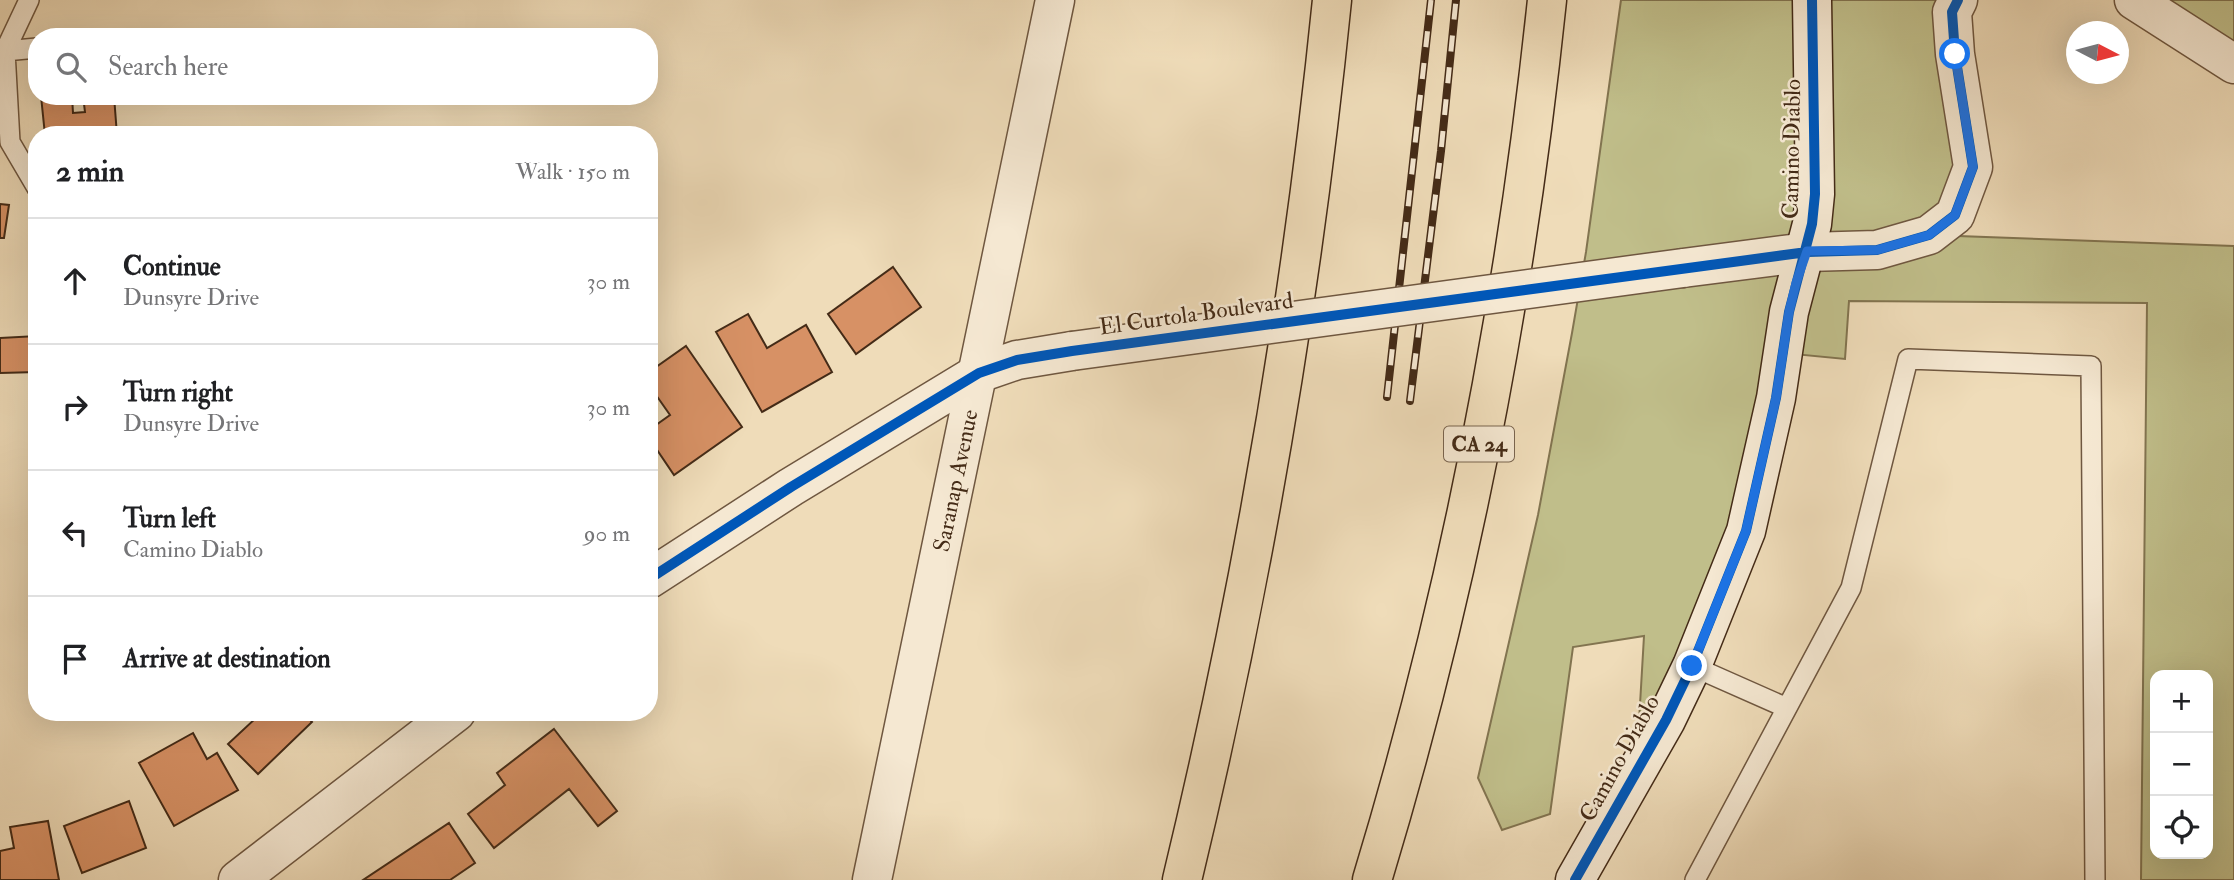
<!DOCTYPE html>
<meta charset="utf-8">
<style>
:root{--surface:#fff;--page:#f2f2f2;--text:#202124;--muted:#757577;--line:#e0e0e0}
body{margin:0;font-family:"IM FELL Double Pica",serif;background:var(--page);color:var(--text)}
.controls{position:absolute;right:21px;bottom:21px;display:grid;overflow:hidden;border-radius:14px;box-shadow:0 7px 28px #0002}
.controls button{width:63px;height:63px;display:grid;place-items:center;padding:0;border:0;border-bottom:2px solid var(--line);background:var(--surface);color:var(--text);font:35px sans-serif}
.compass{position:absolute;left:2066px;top:21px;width:63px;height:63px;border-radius:50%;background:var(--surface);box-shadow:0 7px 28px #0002;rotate:96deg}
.stop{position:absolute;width:21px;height:21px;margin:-16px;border:5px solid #1a73e8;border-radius:50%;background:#fff}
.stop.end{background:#1a73e8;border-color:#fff;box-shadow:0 2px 7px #0008}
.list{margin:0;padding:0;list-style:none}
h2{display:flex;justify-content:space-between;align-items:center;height:91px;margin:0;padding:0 28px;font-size:30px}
h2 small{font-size:23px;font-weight:400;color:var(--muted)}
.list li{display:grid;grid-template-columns:46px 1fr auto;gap:21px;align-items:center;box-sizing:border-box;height:126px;padding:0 28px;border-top:2px solid var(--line)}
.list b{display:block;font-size:26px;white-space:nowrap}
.list p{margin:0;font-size:23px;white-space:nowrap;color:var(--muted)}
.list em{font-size:23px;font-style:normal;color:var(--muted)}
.icon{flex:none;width:38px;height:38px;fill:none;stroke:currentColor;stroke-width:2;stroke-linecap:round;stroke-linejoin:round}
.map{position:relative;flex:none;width:2234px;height:880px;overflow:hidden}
.search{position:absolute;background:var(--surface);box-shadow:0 7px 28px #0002;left:28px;top:28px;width:630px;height:77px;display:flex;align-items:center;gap:18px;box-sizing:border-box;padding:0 24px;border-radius:28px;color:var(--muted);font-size:26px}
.panel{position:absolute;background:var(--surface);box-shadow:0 7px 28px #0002;left:28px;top:126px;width:630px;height:595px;border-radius:28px}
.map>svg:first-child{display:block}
</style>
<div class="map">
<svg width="2234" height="880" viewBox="0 0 2234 880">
<rect width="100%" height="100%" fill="#efdcb9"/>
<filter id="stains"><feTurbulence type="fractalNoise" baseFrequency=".00286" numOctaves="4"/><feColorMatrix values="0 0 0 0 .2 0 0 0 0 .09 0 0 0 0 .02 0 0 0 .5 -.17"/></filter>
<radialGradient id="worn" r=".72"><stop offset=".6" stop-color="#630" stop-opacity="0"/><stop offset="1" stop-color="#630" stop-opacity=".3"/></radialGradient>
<path fill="#c0be8a" stroke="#827450" stroke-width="2" fill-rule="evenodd" d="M 1621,0 L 1958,0 L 1973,167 L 1931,235 L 2234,246 L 2234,880 L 2141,880 L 2147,303 L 1849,301 L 1845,359 L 1784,353 L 1776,398 L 1636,773 L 1644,636 L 1573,647 L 1550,814 L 1502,830 L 1478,778 L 1538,515 L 1572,333 L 1586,252 ZM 2155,675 L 2208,675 L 2208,854 L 2155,854 Z
M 2134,0 L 2234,0 L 2234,64 Z"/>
<path fill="#d79165" stroke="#442b17" stroke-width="2" d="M 41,96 L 72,96 L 73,113 L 85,112 L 83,96 L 114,96 L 117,135 L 45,135 Z
M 0,204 L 9,205 L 4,238 L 0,238 Z
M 893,267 L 921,307 L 856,354 L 828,314 Z
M 748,314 L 767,348 L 806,325 L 832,372 L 762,412 L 716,332 Z
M 37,336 L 37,372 L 0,373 L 0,338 Z
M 686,346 L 742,427 L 674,475 L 649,438 L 649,430 L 670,415 L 649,385 L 649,372 Z
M 250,712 L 303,712 L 312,722 L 258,774 L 228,744 L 256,718 Z
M 554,729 L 617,811 L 598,826 L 569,789 L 494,848 L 468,814 L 505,785 L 497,773 Z
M 193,733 L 207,759 L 217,753 L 238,790 L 174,826 L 139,763 Z
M 129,801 L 146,848 L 82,873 L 64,826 Z
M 48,821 L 59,880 L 0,880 L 0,851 L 14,848 L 10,827 Z
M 449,823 L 475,863 L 450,880 L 363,880 Z"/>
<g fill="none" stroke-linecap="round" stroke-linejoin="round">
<defs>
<path id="lane" d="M 37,48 L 5,51 L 10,142 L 37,188
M 5,51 L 29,0
M 1692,666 L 1787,708
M 1695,880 L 1851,588 L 1908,359 L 2091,366 L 2095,880"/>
<g id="street">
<path d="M 2134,0 L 2234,64"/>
<path d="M 1683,268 L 1807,252 L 1877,250 L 1929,235 L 1955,215 L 1973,167 L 1955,54 L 1952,12 L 1958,0"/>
<path d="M 649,579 L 791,487 L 979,373 L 1017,360 L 1072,351"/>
<path d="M 238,880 L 456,712"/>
<path id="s1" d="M 872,880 L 1055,0"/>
</g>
<path id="secondary" d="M 1575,880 L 1666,720 L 1692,666 L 1746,531 L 1776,398 L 1789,312 L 1812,224 L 1815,194 L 1812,0"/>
<path id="highway" d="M 1182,880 C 1252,590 1302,297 1332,0
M 1372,880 C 1459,594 1516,297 1547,0"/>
</defs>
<use href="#lane" stroke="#6f5740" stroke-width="22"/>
<use href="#street" stroke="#6f5740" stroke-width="41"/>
<use href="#secondary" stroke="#442b17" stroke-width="41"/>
<use href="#highway" stroke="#442b17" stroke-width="41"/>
<use href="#lane" stroke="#f5e8d2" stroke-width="19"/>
<use href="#street" stroke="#f5e8d2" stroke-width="38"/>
<use href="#secondary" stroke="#f5e8d2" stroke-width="38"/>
<use href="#highway" stroke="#efdcb9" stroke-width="38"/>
<defs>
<path id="rail" d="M 1387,397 L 1431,0
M 1410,401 L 1441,151 L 1456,0"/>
</defs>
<use href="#rail" stroke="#442b17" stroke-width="8"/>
<use href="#rail" stroke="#f5e8d2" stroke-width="5" stroke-dasharray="16" stroke-linecap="butt"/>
<defs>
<path id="street-bridge" d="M 1072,351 L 1683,268"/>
</defs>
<use href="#street-bridge" stroke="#6f5740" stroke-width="41" stroke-linecap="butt"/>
<use href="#street-bridge" stroke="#f5e8d2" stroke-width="38"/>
<defs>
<path id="cycleway" d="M 649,579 L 791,487 L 979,373 L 1017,360 L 1072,351 L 1807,252 L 1877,250 L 1929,235 L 1955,215 L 1973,167 L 1955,54 L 1952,12 L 1958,0
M 1575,880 L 1666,720 L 1692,666 L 1746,531 L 1776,398 L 1789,312 L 1812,224 L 1815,194 L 1812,0"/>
</defs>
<use href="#cycleway" stroke="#f5e8d2" stroke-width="15"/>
<use href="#cycleway" stroke="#0057b8" stroke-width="10"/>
</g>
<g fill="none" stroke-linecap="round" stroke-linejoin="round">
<path stroke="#1a73e8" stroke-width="9" d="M 1692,666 L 1746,531 L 1776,398 L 1789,312 L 1796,283 L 1807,251 L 1877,250 L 1929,235 L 1955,215 L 1973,167 L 1955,54"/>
</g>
<g text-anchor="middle" stroke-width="5" stroke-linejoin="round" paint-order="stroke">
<rect fill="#f5e8d2" stroke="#79644f" stroke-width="2" x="1444" y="426.5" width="70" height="35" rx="5"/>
<g font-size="21" font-weight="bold" fill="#442b17">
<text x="1479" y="451">CA 24</text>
</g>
<g font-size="23" fill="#442b17" stroke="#f5e8d2">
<text transform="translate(1791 149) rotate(-89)" y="8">Camino Diablo</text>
<text transform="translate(1196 313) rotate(-8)" y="8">El Curtola Boulevard</text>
<text dy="8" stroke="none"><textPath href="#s1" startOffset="408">Saranap Avenue</textPath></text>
<text transform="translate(1619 758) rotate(-61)" y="8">Camino Diablo</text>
</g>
</g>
<rect width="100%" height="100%" filter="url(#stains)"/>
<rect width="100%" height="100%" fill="url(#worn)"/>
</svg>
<div class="controls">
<button>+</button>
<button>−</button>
<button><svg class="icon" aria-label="locate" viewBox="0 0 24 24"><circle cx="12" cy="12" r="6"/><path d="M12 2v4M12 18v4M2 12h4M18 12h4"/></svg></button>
</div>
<svg class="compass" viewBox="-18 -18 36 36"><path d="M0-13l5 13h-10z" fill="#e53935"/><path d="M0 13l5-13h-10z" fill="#757577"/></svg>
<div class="stop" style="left:1955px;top:54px"></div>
<div class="stop end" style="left:1692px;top:666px"></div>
<div class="search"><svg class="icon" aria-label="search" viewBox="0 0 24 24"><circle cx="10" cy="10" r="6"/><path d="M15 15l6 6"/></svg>Search here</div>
<section class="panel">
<h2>2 min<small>Walk · 150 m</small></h2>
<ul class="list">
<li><svg class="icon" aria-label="ahead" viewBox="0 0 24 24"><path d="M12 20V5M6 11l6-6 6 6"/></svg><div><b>Continue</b><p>Dunsyre Drive</p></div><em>30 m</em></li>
<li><svg class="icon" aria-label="right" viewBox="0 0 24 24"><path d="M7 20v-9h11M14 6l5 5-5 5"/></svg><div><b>Turn right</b><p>Dunsyre Drive</p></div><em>30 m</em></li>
<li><svg class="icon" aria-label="left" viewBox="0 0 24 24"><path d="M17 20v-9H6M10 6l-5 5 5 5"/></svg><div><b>Turn left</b><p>Camino Diablo</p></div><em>90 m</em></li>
<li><svg class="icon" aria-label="arrive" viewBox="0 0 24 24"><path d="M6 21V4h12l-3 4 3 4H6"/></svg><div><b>Arrive at destination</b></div></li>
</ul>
</section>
</div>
